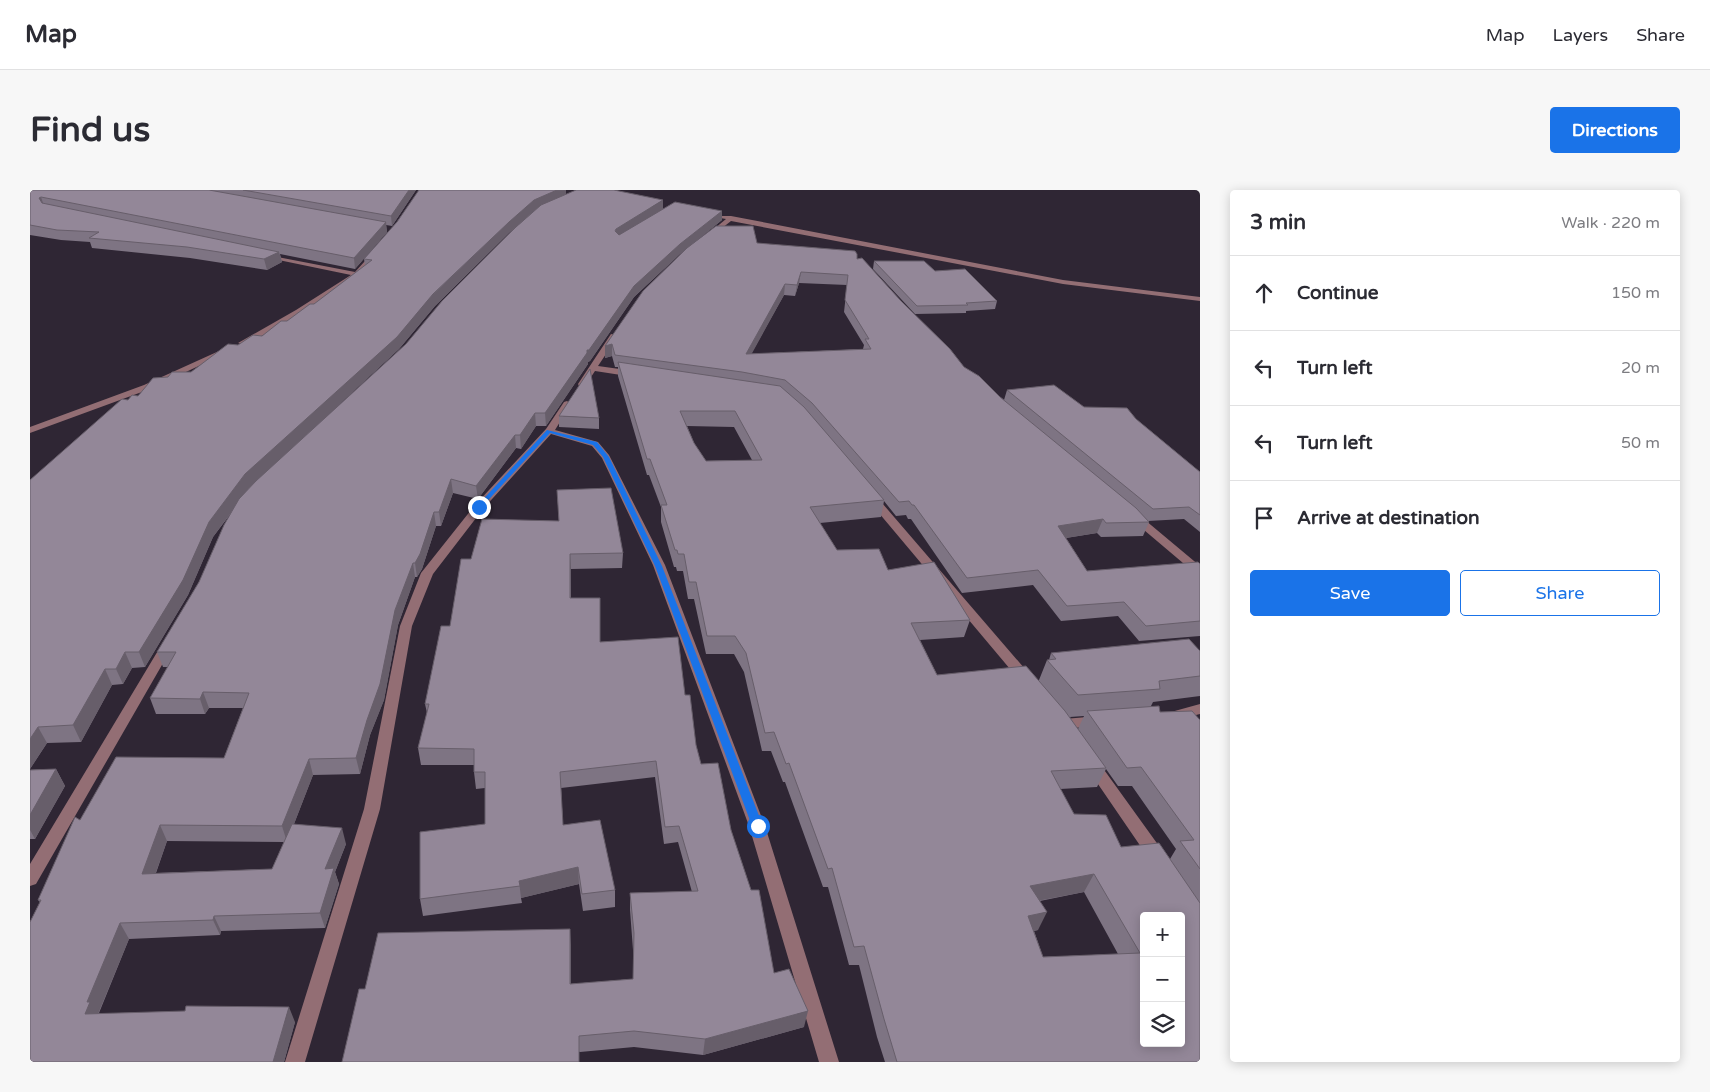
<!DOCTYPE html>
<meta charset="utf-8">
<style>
:root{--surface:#fff;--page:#f7f7f7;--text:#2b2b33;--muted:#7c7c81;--line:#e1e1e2;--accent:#1a73e8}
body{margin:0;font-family:"Varela Round",sans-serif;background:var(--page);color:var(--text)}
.controls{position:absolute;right:15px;bottom:15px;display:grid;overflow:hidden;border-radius:5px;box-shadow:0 2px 12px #0003}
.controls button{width:45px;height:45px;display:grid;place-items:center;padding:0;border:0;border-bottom:1px solid var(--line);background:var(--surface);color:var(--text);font:25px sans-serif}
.stop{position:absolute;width:15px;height:15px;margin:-11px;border:4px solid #1a73e8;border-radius:50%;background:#fff}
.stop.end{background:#1a73e8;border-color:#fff;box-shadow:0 1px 5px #0008}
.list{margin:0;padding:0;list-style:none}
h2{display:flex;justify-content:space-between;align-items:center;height:65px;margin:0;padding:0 20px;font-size:21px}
h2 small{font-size:16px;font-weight:400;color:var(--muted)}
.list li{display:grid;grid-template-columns:32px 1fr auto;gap:15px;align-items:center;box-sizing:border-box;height:75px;padding:0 20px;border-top:1px solid var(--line)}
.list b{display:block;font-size:19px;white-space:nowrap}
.list em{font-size:16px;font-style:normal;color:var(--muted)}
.actions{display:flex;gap:10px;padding:15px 20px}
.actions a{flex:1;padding:11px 0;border:1px solid var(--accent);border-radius:5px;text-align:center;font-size:18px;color:var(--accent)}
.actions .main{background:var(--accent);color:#fff}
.icon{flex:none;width:28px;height:28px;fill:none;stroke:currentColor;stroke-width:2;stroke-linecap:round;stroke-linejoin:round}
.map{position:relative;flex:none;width:1170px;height:872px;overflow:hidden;border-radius:5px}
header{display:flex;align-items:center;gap:30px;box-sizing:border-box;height:70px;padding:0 25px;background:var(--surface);border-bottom:1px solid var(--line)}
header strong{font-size:24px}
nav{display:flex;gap:28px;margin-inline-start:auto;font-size:18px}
.intro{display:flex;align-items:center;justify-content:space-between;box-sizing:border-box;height:120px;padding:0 30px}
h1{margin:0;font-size:35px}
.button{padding:12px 22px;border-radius:5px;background:var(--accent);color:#fff;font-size:18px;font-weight:700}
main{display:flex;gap:30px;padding:0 30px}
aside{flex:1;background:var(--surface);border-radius:5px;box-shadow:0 2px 12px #0003}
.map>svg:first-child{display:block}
</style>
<header>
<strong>Map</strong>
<nav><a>Map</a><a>Layers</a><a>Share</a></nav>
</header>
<div class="intro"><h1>Find us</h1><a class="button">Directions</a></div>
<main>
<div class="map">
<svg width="1170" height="872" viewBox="0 0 1170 872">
<rect width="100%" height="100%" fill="#2f2634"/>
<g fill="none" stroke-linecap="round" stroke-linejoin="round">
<path fill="#936e74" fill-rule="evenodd" d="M 690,26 L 701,26 L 1033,90 L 1170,107 L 1170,111 L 1033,94 L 701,31 L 682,46 L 678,46 L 678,44 L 696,29 L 690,28 Z
M 345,60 L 348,62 L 329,85 L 272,124 L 215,155 L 208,153 L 266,120 L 321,85 L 234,67 L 231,65 L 232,64 L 325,82 Z
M 581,144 L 588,146 L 568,176 L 604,181 L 608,184 L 604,187 L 565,181 L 555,196 L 549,196 L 548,194 Z
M 189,161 L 196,163 L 120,199 L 0,243 L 0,237 L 114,195 Z
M 537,211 L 541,214 L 525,240 L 568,252 L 579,265 L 635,375 L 735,636 L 809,872 L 789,872 L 719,636 L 623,375 L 572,268 L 562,256 L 521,244 L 453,319 L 403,384 L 382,436 L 350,619 L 275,872 L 255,872 L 334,619 L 370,436 L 391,383 L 445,315 L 516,239 L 534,212 Z
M 842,305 L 846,306 L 1001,486 L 1003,489 L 1001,492 L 991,492 L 838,310 L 837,308 L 838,306 Z
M 1105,324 L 1109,325 L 1170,376 L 1170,385 L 1166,384 L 1101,329 L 1100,327 L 1101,325 Z
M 138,450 L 144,454 L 6,694 L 0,696 L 0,674 L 132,454 Z
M 1170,514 L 1170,524 L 1146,530 L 1141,528 L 1139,525 L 1141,522 Z
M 1069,526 L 1074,527 L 1076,531 L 1074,535 L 1034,539 L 1029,538 L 1027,534 L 1029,530 L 1034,529 Z
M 1062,569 L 1067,570 L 1134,663 L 1136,668 L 1134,673 L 1128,675 L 1122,673 L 1057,578 L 1055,574 L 1057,570 Z"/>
</g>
<path fill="#7e7483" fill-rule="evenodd" d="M 0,0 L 386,0 L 362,36 L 356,35 L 357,42 L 325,79 L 250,64 L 252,72 L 237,80 L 160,68 L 62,58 L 60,52 L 31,50 L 0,45 Z
M 389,0 L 536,0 L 536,4 L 633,19 L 692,21 L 692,30 L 650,64 L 604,107 L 560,171 L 558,172 L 558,174 L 516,236 L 506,236 L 491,259 L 486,258 L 448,309 L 423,303 L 411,336 L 406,336 L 392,379 L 387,387 L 385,387 L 368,435 L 354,510 L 340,545 L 330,584 L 283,585 L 264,634 L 316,654 L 305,682 L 309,694 L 295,738 L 191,741 L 190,745 L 99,749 L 69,823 L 265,832 L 254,872 L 0,872 L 10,712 L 8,710 L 50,630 L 194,568 L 213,518 L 179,518 L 175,524 L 126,524 L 120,508 L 138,477 L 133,477 L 127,462 L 169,392 L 205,318 L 183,347 L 158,405 L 115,477 L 102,478 L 93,494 L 82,495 L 51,552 L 17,553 L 0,579 L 0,290 L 98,210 L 108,206 L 138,187 L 161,182 L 208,155 L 232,146 L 257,131 L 284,114 L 335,75 L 334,69 L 367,32 ZM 507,19 L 376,154 L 276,245 L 369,159 L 405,116 L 480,42 ZM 137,651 L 254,652 L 242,679 L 126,683 Z
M 727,53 L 827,69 L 871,111 L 934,177 L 974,210 L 977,200 L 1106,229 L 1170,282 L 1170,342 L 1154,329 L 1118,331 L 1119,332 L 1113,346 L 1071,347 L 1067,343 L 1036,348 L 1057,381 L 1170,374 L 1170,446 L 1109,451 L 1088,426 L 1031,431 L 1003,395 L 932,403 L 881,329 L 878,329 L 876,325 L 866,326 L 854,311 L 851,327 L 790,333 L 807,360 L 858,380 L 940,430 L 934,447 L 890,450 L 907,485 L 1009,490 L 1017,470 L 1019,470 L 1021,463 L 1170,461 L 1170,506 L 1123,512 L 1121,516 L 1130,522 L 1170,530 L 1170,872 L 855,872 L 847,847 L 829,775 L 819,775 L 798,697 L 793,697 L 755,592 L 753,592 L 741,561 L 732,561 L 714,482 L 704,464 L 676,464 L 664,409 L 658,409 L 653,381 L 647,381 L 646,377 L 644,377 L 631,332 L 631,317 L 619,285 L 617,285 L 588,186 L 588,177 L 585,177 L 582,166 L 575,168 L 575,156 ZM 769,93 L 817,95 L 814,122 L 834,155 L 833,159 L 721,164 L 754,105 L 765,106 ZM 657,236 L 704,237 L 722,270 L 676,271 L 664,253 ZM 1054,526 L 1048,539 L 1040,527 ZM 1076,579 L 1088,596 L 1102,596 L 1146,659 L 1140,669 L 1091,657 L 1044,624 L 1030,599 L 1067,597 ZM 1054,702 L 1088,764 L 1013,767 L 1004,741 L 1008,740 L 1010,711 Z
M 844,71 L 905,81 L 967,111 L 965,119 L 936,121 L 936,123 L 885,124 L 843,79 Z
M 529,226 L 569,228 L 569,239 L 529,237 Z
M 527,300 L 593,363 L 592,378 L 541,379 L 541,408 L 570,452 L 655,505 L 666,555 L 671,574 L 701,640 L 744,783 L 774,837 L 673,865 L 604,857 L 550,862 L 335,799 L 541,755 L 541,794 L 603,789 L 603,760 L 600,720 L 600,703 L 662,702 L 648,652 L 634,654 L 625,587 L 531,598 L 533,635 L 585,700 L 585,717 L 553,721 L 549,694 L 491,708 L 492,713 L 393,726 L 390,709 L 455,634 L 455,598 L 446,599 L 444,582 L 444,575 L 391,575 L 388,558 L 397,523 L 395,514 L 420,436 L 441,369 L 529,331 Z
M 26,579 L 35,596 L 5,649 L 0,649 L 0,580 Z"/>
<path fill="#675e6a" d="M 379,0 L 386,0 L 362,36 L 361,26 Z
M 527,0 L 536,0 L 536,5 L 505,20 L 480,42 L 405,116 L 369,159 L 219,298 L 183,347 L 158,405 L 115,477 L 109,462 L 179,332 L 215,284 L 479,32 L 504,10 Z
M 11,7 L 14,16 L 9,8 Z
M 633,10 L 633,19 L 585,51 L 586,39 Z
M 692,21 L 692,30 L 650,64 L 604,107 L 560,171 L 558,172 L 558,174 L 516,236 L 515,223 L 557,160 L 604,96 L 650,54 Z
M 356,32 L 357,42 L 325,79 L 324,68 Z
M 249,62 L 252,72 L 237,80 L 234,69 Z
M 771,82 L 769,93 L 765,106 L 767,95 Z
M 755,94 L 754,105 L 715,176 L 716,164 Z
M 582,154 L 582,166 L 575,168 L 575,156 Z
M 505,223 L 506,236 L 491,259 L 490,245 Z
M 485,245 L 486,258 L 448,309 L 446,296 Z
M 421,289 L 423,303 L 411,336 L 409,322 Z
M 404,322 L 406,336 L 392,379 L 387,387 L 385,373 Z
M 1073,329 L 1067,343 L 1023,350 L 1028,336 Z
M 540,364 L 541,379 L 540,424 Z
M 383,373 L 385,387 L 368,435 L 354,510 L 340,545 L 330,584 L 326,568 L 365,420 Z
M 95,462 L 102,478 L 93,494 L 86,479 Z
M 75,479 L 82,495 L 51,552 L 43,535 Z
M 173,502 L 179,518 L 175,524 L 170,509 Z
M 8,537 L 17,553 L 0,579 L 0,549 Z
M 279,569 L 283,585 L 257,652 L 252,636 Z
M 26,579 L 35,596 L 5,649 L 0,640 L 0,625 Z
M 130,635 L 137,651 L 120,699 L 112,684 Z
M 312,638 L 316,654 L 305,682 L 309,694 L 295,738 L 290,723 L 295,679 Z
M 548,677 L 549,694 L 491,708 L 489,691 Z
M 1064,684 L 1054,702 L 991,714 L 1000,696 Z
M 1017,722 L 1008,740 L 989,744 L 998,726 Z
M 184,726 L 191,741 L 190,745 L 183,730 Z
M 90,733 L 99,749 L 68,824 L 55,824 L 57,812 Z
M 540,739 L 541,755 L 541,811 L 540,794 Z
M 259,817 L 265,832 L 254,872 L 243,872 Z
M 778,821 L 774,837 L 673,865 L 675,849 Z"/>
<path fill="#938798" stroke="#675e6a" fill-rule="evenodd" d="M 0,0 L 179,0 L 356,32 L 324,68 L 11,7 L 9,8 L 12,13 L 249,62 L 234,69 L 157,57 L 59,48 L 69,42 L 27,40 L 0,35 Z
M 213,0 L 379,0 L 361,26 Z
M 389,0 L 527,0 L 504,10 L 479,32 L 403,104 L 367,147 L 215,284 L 179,332 L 153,390 L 109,462 L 95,462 L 86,479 L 75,479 L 43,535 L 8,537 L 0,549 L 0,290 L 92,209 L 98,210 L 102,205 L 108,206 L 123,188 L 138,187 L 142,182 L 161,182 L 198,154 L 208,155 L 223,145 L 232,146 L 251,131 L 257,131 L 280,114 L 284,114 L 342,70 L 334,69 L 367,32 Z
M 546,0 L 584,0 L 633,10 L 586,39 L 585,41 L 589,45 L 645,12 L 692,21 L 650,54 L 604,96 L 559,160 L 557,160 L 557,163 L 515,223 L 505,223 L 490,245 L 485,245 L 446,296 L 421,289 L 409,322 L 404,322 L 390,364 L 385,373 L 383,373 L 365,420 L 350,494 L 337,530 L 326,568 L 279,569 L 252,636 L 130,635 L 112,684 L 242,679 L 262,634 L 312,638 L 295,679 L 304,678 L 290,723 L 184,726 L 183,730 L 90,733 L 57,812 L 60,812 L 55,824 L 155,821 L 156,816 L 259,817 L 243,872 L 0,872 L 0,732 L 11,710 L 8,710 L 45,627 L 50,630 L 86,567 L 194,568 L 219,503 L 173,502 L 170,509 L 120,508 L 146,462 L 127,462 L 169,392 L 194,335 L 209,309 L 226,291 L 376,154 L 412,111 L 486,37 L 511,15 Z
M 686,36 L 723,36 L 727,53 L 825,61 L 827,64 L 827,69 L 832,68 L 871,111 L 920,159 L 934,177 L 949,186 L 970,207 L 1106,318 L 1119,332 L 1076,333 L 1073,329 L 1028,336 L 1057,381 L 1168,372 L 1170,374 L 1170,431 L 1116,436 L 1094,412 L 1037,416 L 1008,380 L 937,388 L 884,315 L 882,315 L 879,311 L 869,312 L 782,213 L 755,190 L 712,182 L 585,165 L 582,154 L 575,156 L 613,101 L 657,58 ZM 771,82 L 818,85 L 815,110 L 839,149 L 835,149 L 841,159 L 716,164 L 755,94 L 767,95 Z
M 844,71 L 894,71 L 905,81 L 935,79 L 967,111 L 936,113 L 938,115 L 887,116 Z
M 588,172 L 750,196 L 774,217 L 854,310 L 780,317 L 807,360 L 849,359 L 858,380 L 904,372 L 940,430 L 881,433 L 907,485 L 996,476 L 1035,521 L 1076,578 L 1021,581 L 1044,624 L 1076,625 L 1091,657 L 1129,653 L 1170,713 L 1170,872 L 867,872 L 854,829 L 834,756 L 824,757 L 802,678 L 798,679 L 759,573 L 756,574 L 744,542 L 735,543 L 716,463 L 705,446 L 677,446 L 666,392 L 659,392 L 654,364 L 648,364 L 647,360 L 645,360 L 631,315 L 637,315 L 620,269 L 617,269 ZM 650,221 L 705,221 L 732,270 L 676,271 L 664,253 ZM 1064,684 L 1110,763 L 1013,767 L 998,726 L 1017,722 L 1000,696 ZM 1114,726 L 1151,726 L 1151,853 L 1114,853 Z
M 560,179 L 569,228 L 529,226 Z
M 1024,195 L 1054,217 L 1097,218 L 1106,229 L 1170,282 L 1170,325 L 1159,317 L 1123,319 L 977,200 Z
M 581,298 L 593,363 L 540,364 L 540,408 L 570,408 L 570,452 L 648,447 L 655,505 L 660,505 L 666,555 L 671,574 L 688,573 L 701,640 L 721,700 L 729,700 L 744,783 L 759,779 L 778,821 L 675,849 L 604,841 L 549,846 L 549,872 L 312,872 L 329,799 L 335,799 L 348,743 L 540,739 L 540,794 L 603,789 L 604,743 L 600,703 L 668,701 L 649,636 L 635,637 L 626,571 L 530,582 L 533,635 L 570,630 L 585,700 L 552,704 L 548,677 L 489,691 L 490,696 L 390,709 L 390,642 L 455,634 L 455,582 L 444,582 L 444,559 L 388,558 L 399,514 L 395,514 L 411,436 L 420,436 L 431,369 L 441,369 L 452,329 L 529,331 L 527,300 Z
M 1159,449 L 1170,461 L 1170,486 L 1129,491 L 1130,499 L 1048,505 L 1017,470 L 1026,469 L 1021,463 Z
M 1129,516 L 1130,522 L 1162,521 L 1170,530 L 1170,679 L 1150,651 L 1164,650 L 1111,577 L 1097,578 L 1057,521 Z
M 26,579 L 0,625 L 0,580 Z"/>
<path fill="#1a73e8" d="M 517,240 L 567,252 L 579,267 L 632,376 L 733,636 L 731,639 L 724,639 L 722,636 L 625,376 L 573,267 L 563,255 L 520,243 L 451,318 L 446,317 Z"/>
</svg>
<div class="controls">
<button>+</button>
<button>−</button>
<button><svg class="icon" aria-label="layers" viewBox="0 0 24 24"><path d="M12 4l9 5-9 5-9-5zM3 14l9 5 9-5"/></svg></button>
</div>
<div class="stop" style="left:728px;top:636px"></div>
<div class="stop end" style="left:449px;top:317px"></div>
</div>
<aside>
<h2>3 min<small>Walk · 220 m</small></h2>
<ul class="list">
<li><svg class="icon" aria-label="ahead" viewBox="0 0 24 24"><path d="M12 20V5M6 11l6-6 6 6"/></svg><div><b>Continue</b></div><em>150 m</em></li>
<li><svg class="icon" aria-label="left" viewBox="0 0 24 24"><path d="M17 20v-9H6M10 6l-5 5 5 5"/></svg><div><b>Turn left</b></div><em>20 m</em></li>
<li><svg class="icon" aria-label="left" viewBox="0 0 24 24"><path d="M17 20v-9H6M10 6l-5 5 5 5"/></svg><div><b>Turn left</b></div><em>50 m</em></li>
<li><svg class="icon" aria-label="arrive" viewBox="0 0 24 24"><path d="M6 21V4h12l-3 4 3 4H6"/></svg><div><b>Arrive at destination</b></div></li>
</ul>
<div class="actions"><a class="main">Save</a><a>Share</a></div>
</aside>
</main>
